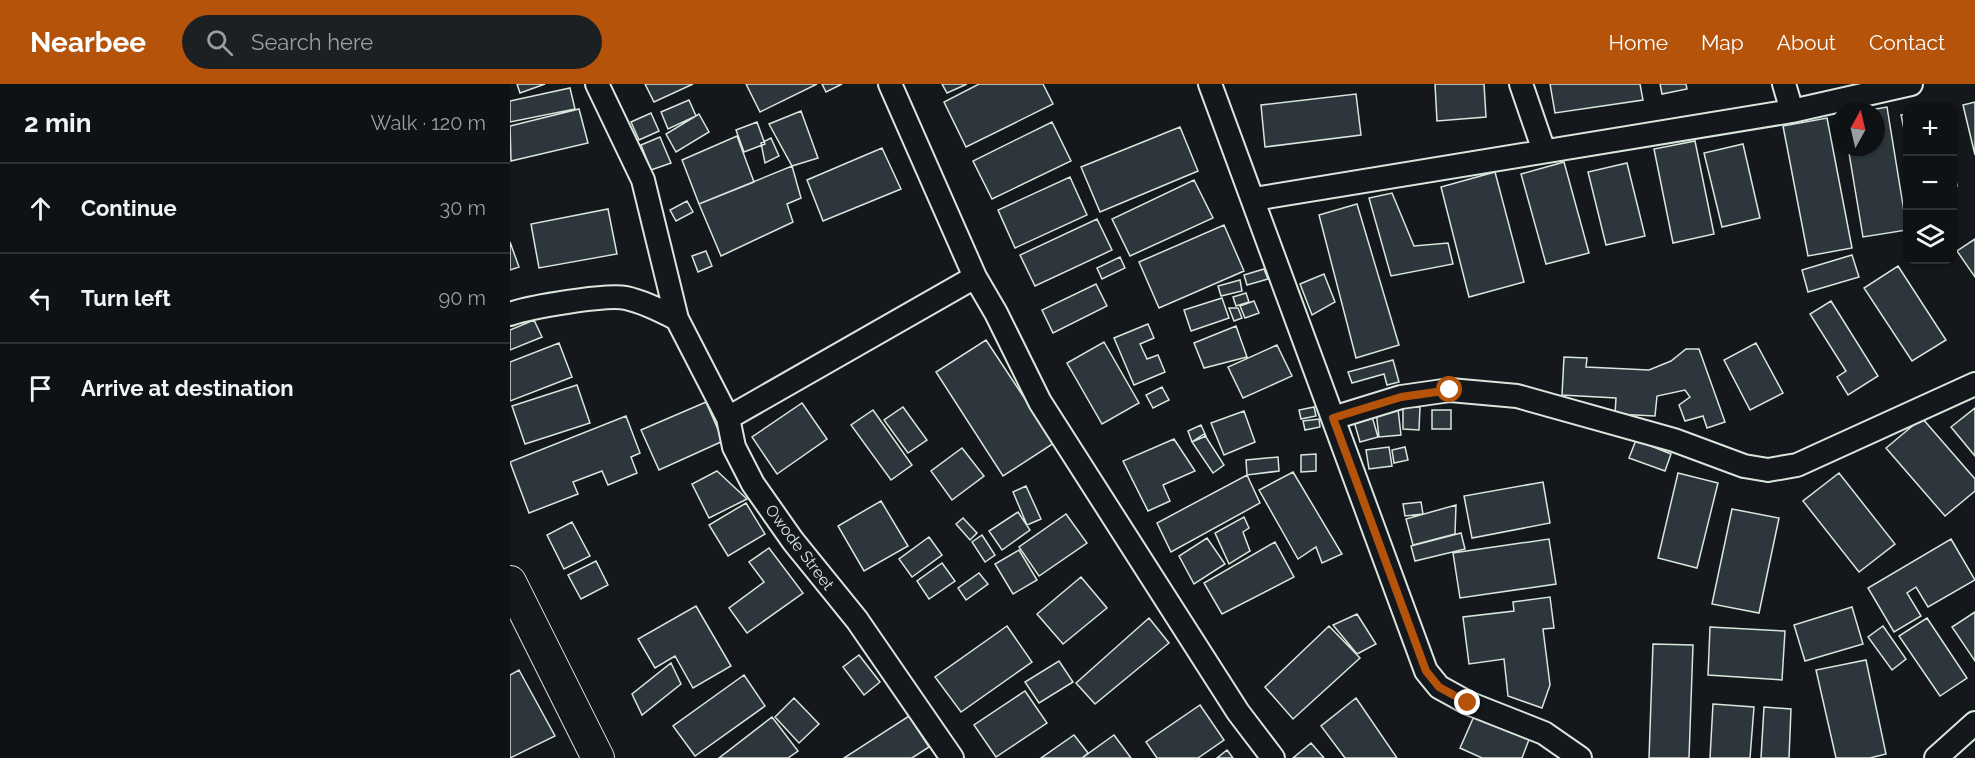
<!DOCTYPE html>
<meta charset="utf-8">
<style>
:root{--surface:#0f1215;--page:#1d2022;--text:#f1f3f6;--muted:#9b9ea0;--line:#2f3234;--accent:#b45309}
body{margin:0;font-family:Raleway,sans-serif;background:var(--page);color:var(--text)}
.controls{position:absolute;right:18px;top:18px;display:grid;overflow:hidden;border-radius:12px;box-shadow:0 2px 4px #0004}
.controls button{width:54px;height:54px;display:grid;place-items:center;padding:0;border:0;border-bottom:2px solid var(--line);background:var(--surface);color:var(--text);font:30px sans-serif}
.compass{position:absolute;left:1321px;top:18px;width:54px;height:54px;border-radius:50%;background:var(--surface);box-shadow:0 2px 4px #0004;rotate:8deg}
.stop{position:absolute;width:18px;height:18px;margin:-14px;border:4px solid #b45309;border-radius:50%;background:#fff}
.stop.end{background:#b45309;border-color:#fff;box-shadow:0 2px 6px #0008}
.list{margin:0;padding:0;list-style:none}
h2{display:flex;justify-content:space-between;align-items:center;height:78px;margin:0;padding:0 24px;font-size:26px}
h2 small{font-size:20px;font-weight:400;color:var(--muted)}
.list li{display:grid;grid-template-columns:39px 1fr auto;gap:18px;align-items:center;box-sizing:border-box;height:90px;padding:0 24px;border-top:2px solid var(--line)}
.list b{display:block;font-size:22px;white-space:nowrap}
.list em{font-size:20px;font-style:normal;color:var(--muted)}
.icon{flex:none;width:33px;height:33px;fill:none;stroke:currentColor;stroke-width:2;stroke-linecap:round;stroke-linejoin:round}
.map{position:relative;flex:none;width:1465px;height:674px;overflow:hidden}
header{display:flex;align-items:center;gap:36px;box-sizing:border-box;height:84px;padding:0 30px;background:var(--accent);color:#fff}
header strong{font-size:28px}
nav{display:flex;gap:33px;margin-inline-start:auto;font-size:21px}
.search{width:420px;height:54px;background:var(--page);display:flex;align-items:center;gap:15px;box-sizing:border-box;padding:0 21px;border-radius:33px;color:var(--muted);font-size:22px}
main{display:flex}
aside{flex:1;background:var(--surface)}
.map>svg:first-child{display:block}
</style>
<header>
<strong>Nearbee</strong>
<div class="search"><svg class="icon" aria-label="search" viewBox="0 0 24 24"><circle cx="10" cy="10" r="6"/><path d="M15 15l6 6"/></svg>Search here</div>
<nav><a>Home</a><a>Map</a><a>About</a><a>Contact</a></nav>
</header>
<main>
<aside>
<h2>2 min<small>Walk · 120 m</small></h2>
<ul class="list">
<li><svg class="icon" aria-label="ahead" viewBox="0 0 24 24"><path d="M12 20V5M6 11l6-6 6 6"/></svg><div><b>Continue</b></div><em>30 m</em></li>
<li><svg class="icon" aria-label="left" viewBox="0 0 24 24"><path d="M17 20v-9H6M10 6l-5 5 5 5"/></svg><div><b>Turn left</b></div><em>90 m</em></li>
<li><svg class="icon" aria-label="arrive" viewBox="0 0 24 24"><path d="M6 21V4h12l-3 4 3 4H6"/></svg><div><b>Arrive at destination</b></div></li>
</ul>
</aside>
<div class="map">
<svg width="1465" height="674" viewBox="0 0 1465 674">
<rect width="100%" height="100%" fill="#14181c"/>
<path fill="#2c363c" stroke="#d8e6dc" stroke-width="1.5" d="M 7,0 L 35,0 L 10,9 Z
M 135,0 L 183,0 L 144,18 Z
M 236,0 L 307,0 L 250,28 Z
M 312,0 L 332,0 L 316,8 Z
M 432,0 L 457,0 L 437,9 Z
M 469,0 L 533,0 L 543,20 L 456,63 L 434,18 Z
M 925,0 L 974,0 L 976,33 L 927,37 Z
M 1040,0 L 1130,0 L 1133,16 L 1045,29 Z
M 1150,0 L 1176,0 L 1177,5 L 1152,10 Z
M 60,4 L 65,25 L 0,38 L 0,17 Z
M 846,10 L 851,51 L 755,63 L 751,21 Z
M 179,16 L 186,32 L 158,45 L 151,28 Z
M 1465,18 L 1465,71 L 1453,21 Z
M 1377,23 L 1397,146 L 1353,153 L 1338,63 L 1366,63 L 1366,27 L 1354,27 Z
M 69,25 L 78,59 L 1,77 L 0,42 Z
M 291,27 L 308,74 L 282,82 L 259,40 Z
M 141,29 L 149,47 L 129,56 L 121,38 Z
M 189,30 L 199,48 L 166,68 L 156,50 Z
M 1398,30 L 1398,64 L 1391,31 Z
M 1317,34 L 1342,164 L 1298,172 L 1273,42 Z
M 247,38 L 255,60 L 234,68 L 226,46 Z
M 542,38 L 561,77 L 482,115 L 463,77 Z
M 670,43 L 688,87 L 590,128 L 571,83 Z
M 227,52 L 244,98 L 189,120 L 172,76 Z
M 150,53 L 161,79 L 141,86 L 131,61 Z
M 261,54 L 269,72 L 255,79 L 251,59 Z
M 1185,57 L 1204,150 L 1163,159 L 1144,65 Z
M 1233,60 L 1250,134 L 1212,143 L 1194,69 Z
M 372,64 L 391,105 L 313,137 L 297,96 Z
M 1442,77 L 1447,102 L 1442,103 Z
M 1054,78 L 1079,169 L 1036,180 L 1011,90 Z
M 1117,79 L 1135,152 L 1096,161 L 1078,88 Z
M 282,82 L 291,114 L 277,120 L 283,138 L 211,172 L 189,120 Z
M 985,88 L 1014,198 L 959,213 L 931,103 Z
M 560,93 L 577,131 L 505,164 L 488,126 Z
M 684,96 L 703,134 L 620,172 L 602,135 Z
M 882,109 L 904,162 L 938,159 L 943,180 L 881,192 L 859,114 Z
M 177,117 L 183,128 L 166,137 L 160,126 Z
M 847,120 L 889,261 L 846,274 L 809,131 Z
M 98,125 L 107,170 L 29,184 L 21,140 Z
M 587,135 L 602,166 L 525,202 L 510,171 Z
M 714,141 L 734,187 L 649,224 L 629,178 Z
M 1465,155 L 1465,193 L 1447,167 Z
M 0,158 L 9,183 L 0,186 Z
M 196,167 L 202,182 L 188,188 L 182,172 Z
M 1342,171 L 1349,193 L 1298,208 L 1292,186 Z
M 610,173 L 615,184 L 592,195 L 587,184 Z
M 1388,182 L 1436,256 L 1402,277 L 1354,204 Z
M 754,185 L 758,195 L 737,201 L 734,191 Z
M 814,190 L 825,218 L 802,231 L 790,200 Z
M 730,196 L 732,207 L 711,212 L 708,202 Z
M 586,200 L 597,222 L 543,249 L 532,226 Z
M 736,209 L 739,218 L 726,222 L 723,213 Z
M 712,214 L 719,234 L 681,247 L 674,226 Z
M 744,217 L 749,229 L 735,234 L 730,222 Z
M 1321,217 L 1368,292 L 1338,311 L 1327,293 L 1336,287 L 1300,230 Z
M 719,224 L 728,224 L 732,234 L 724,237 Z
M 24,236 L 32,253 L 0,266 L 0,246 Z
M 638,240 L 644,254 L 630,260 L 637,275 L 648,271 L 655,288 L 624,301 L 604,254 Z
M 726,242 L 737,273 L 694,284 L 684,259 Z
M 476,256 L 544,359 L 493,392 L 426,288 Z
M 594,258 L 629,319 L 592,340 L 557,279 Z
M 49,259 L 62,293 L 0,317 L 0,278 Z
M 1246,259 L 1273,309 L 1240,326 L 1214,276 Z
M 767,261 L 782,292 L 733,314 L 718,283 Z
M 1176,265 L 1189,265 L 1215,338 L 1197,344 L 1193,332 L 1175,337 L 1169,321 L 1180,313 L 1175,306 L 1147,312 L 1145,332 L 1105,330 L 1106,314 L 1052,311 L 1054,273 L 1077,274 L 1076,283 L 1139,286 L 1161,277 Z
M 883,276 L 889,298 L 877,301 L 874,290 L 842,299 L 838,288 Z
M 67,301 L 80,339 L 15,360 L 2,322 Z
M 652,303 L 659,316 L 643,324 L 636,311 Z
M 196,318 L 213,357 L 149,386 L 131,346 Z
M 292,319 L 317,355 L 267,390 L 242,353 Z
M 393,323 L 417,356 L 398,369 L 374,336 Z
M 804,323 L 806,332 L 791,335 L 789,326 Z
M 893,323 L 910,323 L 909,346 L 893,345 Z
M 1465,324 L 1465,372 L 1441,343 Z
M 888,325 L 891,351 L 869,353 L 866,327 Z
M 363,326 L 402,381 L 381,396 L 341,341 Z
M 922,326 L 941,326 L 941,345 L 922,345 Z
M 734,327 L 745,358 L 714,371 L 701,339 Z
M 861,329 L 868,353 L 850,358 L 843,334 Z
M 116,332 L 130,369 L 121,373 L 127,389 L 98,401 L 92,387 L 63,398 L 68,410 L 19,429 L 0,378 Z
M 1412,334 L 1465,395 L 1465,407 L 1435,432 L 1376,364 Z
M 809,335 L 810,343 L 795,346 L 793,337 Z
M 691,341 L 696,352 L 682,358 L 678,347 Z
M 694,350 L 714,381 L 703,389 L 682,358 Z
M 664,355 L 685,387 L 653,401 L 660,417 L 638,427 L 613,377 Z
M 1126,356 L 1161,370 L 1155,387 L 1119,374 Z
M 879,363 L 882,382 L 859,385 L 856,366 Z
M 895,363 L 898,376 L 884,379 L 882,366 Z
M 452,364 L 474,392 L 442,416 L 421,387 Z
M 806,370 L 806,387 L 791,388 L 791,371 Z
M 768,373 L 769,387 L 737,391 L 736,376 Z
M 207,387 L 237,415 L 199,434 L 182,400 Z
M 783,388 L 832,470 L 812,479 L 806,463 L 788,475 L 749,406 Z
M 1168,389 L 1208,399 L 1187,484 L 1148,474 Z
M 1329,389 L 1385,460 L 1349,488 L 1293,417 Z
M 737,391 L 750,419 L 661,468 L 647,439 Z
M 1033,398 L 1040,439 L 962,454 L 954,412 Z
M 516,402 L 531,435 L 517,441 L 503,408 Z
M 371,417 L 398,462 L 354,487 L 328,442 Z
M 911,418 L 913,430 L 895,432 L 893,420 Z
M 236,419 L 255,450 L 218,472 L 199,441 Z
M 946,421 L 945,450 L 903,461 L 896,435 Z
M 1222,425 L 1269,434 L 1249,529 L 1202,520 Z
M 508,428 L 520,446 L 492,466 L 479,447 Z
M 556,430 L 577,459 L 529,492 L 509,463 Z
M 734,433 L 739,444 L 733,448 L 740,467 L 719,480 L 705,449 Z
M 453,434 L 467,449 L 460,456 L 446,440 Z
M 62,438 L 80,472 L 54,485 L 37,451 Z
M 951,449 L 955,465 L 905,477 L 901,462 Z
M 472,451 L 485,471 L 475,478 L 462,458 Z
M 419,453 L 432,471 L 402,493 L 389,475 Z
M 697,454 L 715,480 L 684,500 L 669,472 Z
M 1039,455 L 1046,500 L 950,514 L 943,469 Z
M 1441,455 L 1465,496 L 1418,523 L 1406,503 L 1397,509 L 1411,532 L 1384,548 L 1358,504 Z
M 765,458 L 784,493 L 712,530 L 694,499 Z
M 259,464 L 293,509 L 237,549 L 219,524 L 254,498 L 239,478 Z
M 509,466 L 527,496 L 503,510 L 485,480 Z
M 86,477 L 98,501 L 71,515 L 58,491 Z
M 432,479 L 445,497 L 419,515 L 407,497 Z
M 469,489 L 478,500 L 456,516 L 448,504 Z
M 571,493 L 597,524 L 553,560 L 527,530 Z
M 1040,513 L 1044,544 L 1033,545 L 1040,601 L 1032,624 L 998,612 L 994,575 L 959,580 L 953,533 L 1004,527 L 1003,518 Z
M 186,522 L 221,582 L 183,604 L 165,572 L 145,584 L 128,555 Z
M 1342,523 L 1353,560 L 1295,577 L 1284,541 Z
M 1465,528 L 1465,577 L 1442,543 Z
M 847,530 L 866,560 L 847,570 L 823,541 Z
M 639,534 L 659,559 L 585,620 L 566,599 Z
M 1417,534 L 1457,594 L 1430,612 L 1389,552 Z
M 497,542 L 522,578 L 451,628 L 425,593 Z
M 819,542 L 850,574 L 783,635 L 755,603 Z
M 1373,542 L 1396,575 L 1382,586 L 1358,553 Z
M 1200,543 L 1275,547 L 1272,596 L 1198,591 Z
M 1143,560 L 1183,561 L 1179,674 L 1139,674 Z
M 349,571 L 370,598 L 354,611 L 333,583 Z
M 1356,576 L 1376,670 L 1360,674 L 1326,674 L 1306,586 Z
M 549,577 L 563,598 L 529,619 L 515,598 Z
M 161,579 L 171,600 L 132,631 L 122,610 Z
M 9,586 L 45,652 L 0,674 L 0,591 Z
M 234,591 L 255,622 L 185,672 L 163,642 Z
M 515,607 L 537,639 L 486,673 L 464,641 Z
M 284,614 L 309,640 L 289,659 L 265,633 Z
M 846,614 L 887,674 L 835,674 L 811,642 Z
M 1203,620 L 1244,623 L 1240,674 L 1200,674 Z
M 690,621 L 714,656 L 688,674 L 647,674 L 636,658 Z
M 1254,623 L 1281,625 L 1279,674 L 1251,674 Z
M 965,630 L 1020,653 L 1012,674 L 972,674 L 950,664 Z
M 399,632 L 419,663 L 402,674 L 334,674 Z
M 262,633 L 288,667 L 278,674 L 209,674 Z
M 564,651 L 578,669 L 572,674 L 531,674 Z
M 604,651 L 621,674 L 572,674 Z
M 801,659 L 814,674 L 783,674 Z
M 717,666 L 723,674 L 707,674 Z"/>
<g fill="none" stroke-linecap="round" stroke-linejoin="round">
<defs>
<path id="minor" d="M 87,0 L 133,96 L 167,235 L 218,334 L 224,363 L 243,400 L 283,457 L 347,536 L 442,674
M 380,0 L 465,193 L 486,229 L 530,318 L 728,628 L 763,674
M 700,0 L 916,587 L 929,603 L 958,619 L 1034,649 L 1070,674
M 1011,0 L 1034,67
M 1274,0 L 1282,27
M 744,115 L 1282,27 L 1401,0
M 0,230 C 19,223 97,210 116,214 C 134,218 150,226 167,235
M 218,334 L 465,193
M 823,334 L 891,313 L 940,306 L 1007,312 L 1164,356 L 1234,382 L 1258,386 L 1287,381 L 1465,300
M 1426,674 L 1465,639"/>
<path id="secondary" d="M 0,498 L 88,674"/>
</defs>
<use href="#minor" stroke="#d8e6dc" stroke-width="26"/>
<use href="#secondary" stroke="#d8e6dc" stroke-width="34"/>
<use href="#minor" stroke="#14181c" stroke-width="22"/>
<use href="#secondary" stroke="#14181c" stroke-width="32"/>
</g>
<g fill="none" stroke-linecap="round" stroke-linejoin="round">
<path stroke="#b45309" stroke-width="8" d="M 940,306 L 891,313 L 823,334 L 916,587 L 929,603 L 958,619"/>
</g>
<g text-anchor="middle" stroke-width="4.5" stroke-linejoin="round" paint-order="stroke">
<g font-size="16" fill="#d8e6dc" stroke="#14181c">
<text transform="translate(290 463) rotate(53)" y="6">Owode Street</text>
</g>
</g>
</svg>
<div class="controls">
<button>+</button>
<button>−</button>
<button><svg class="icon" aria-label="layers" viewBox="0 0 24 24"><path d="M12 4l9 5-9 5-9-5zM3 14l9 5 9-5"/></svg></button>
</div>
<svg class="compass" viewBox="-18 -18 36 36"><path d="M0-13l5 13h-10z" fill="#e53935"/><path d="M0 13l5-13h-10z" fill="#9b9ea0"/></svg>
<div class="stop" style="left:940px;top:306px"></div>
<div class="stop end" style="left:958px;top:619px"></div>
</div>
</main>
